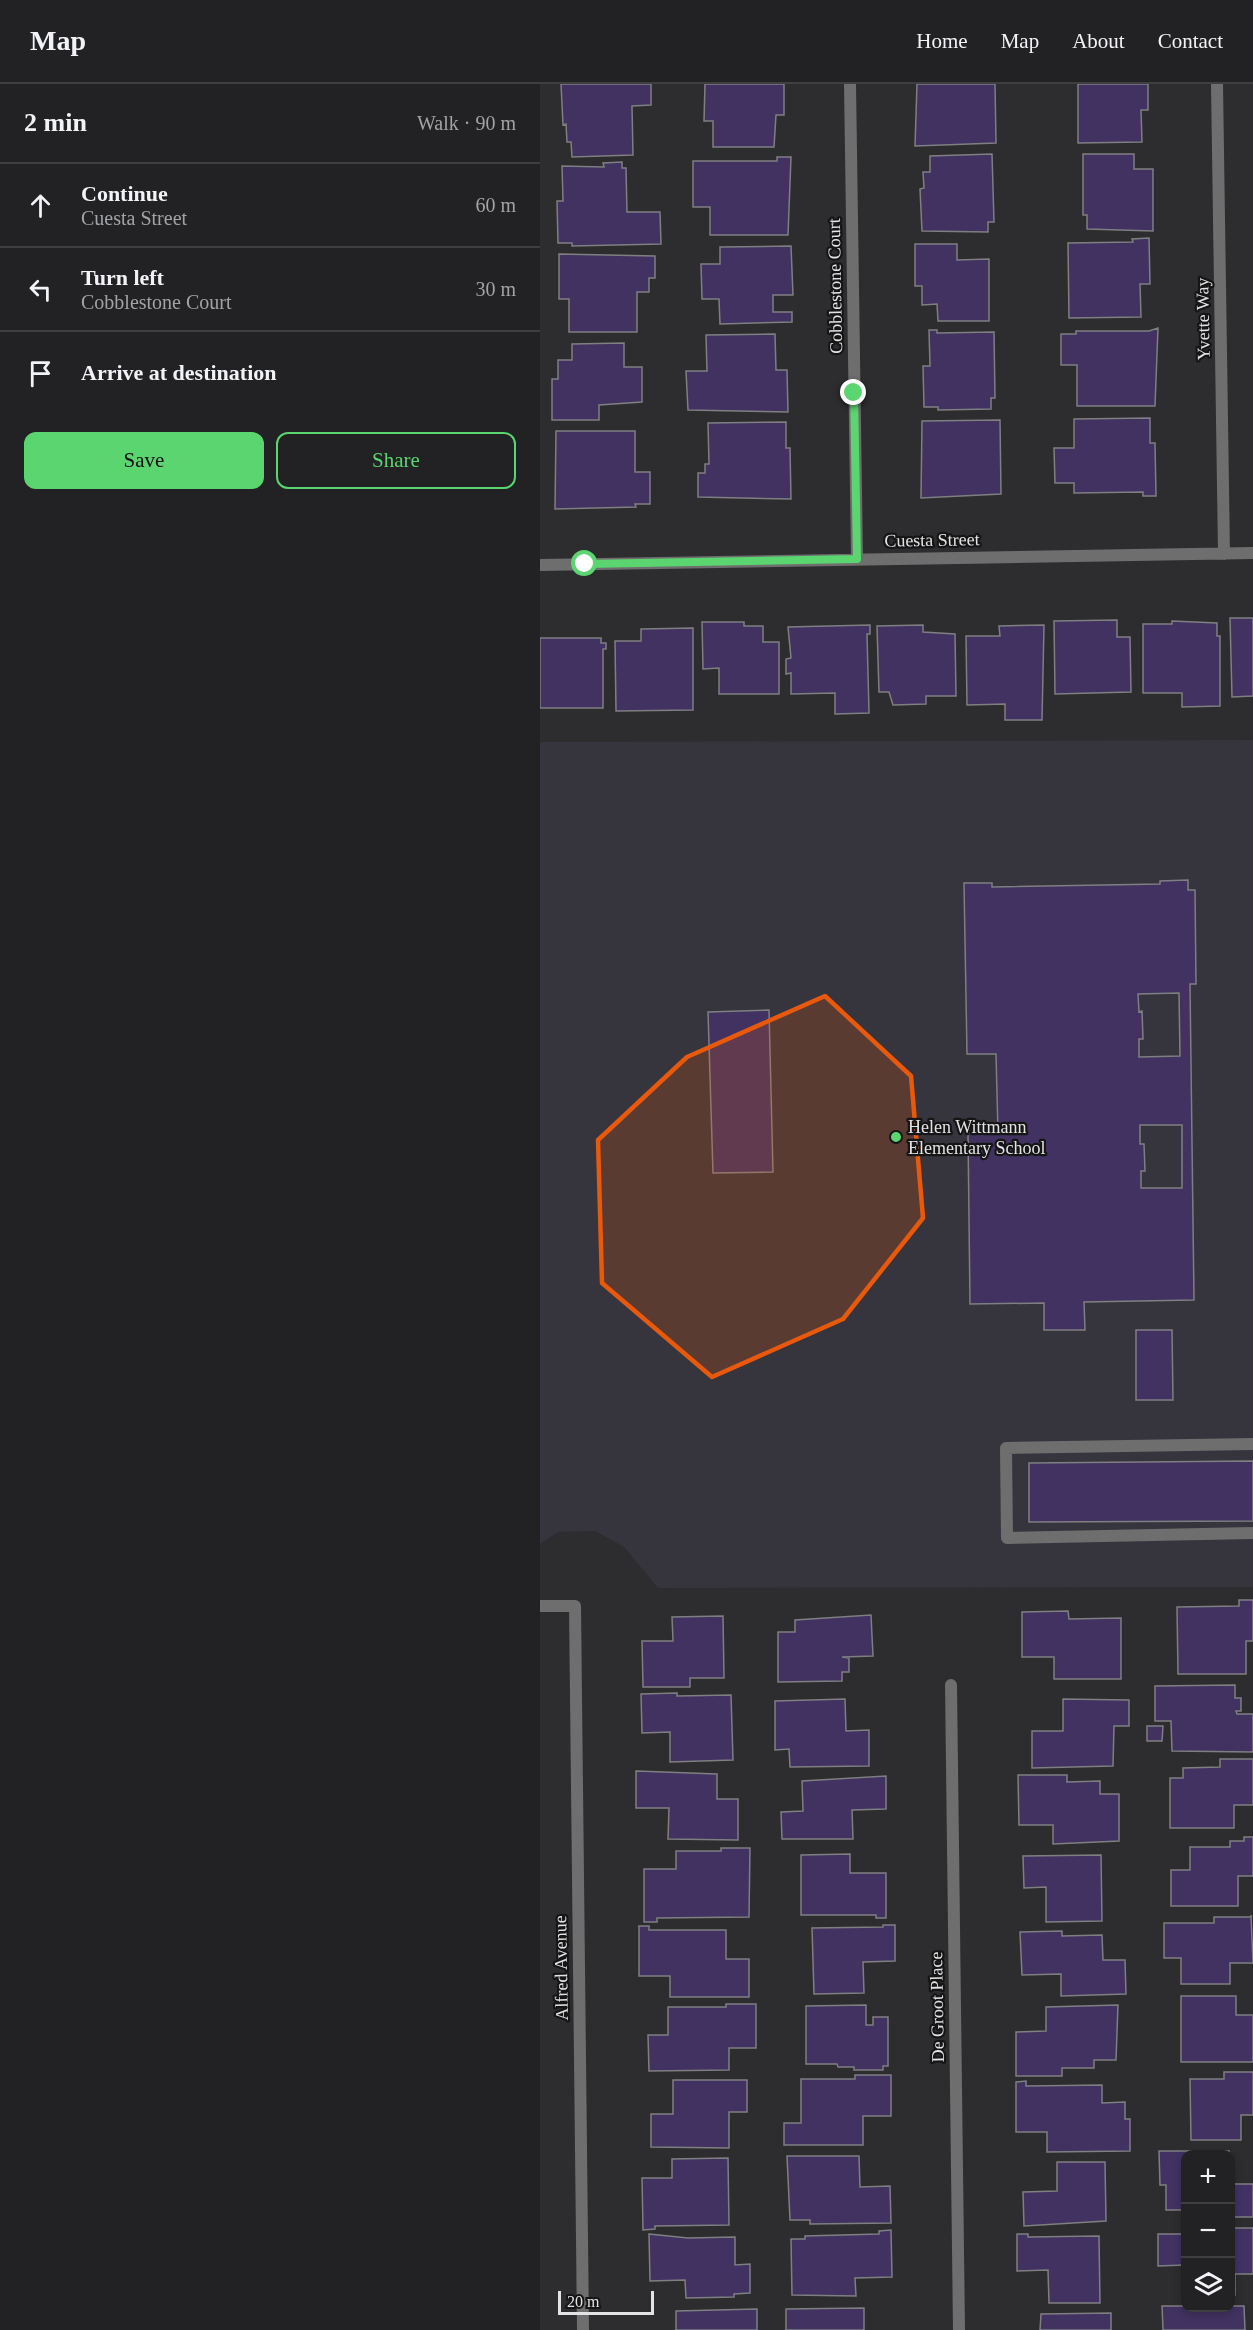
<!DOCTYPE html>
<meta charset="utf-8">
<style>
:root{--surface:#222123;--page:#2e2e30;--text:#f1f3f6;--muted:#a2a3a6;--line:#3f3e41;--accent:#5ad56f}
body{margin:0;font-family:"Times New Roman",serif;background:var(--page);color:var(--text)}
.controls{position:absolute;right:18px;bottom:18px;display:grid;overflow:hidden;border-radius:12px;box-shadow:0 3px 9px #0003}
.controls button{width:54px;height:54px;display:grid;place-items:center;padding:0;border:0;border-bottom:2px solid var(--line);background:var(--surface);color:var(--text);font:30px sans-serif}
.scale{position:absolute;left:18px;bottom:15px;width:96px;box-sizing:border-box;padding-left:6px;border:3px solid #e3e3e5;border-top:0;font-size:16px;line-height:21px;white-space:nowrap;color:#e3e3e5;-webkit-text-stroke:4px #151516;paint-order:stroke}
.stop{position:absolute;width:18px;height:18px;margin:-14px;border:4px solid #5ad56f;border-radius:50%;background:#fff}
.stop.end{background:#5ad56f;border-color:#fff;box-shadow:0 2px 6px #0008}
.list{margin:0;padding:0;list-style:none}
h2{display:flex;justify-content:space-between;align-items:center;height:78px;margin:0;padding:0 24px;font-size:26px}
h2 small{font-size:20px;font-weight:400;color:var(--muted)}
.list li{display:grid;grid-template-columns:39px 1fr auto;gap:18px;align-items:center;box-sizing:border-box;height:84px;padding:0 24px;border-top:2px solid var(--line)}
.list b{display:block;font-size:22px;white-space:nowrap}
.list p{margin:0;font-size:20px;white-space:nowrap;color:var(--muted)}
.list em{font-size:20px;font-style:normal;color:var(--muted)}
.actions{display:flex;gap:12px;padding:18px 24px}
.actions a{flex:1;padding:14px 0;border:2px solid var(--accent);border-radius:12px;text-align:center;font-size:21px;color:var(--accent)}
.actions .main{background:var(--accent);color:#111}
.icon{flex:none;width:33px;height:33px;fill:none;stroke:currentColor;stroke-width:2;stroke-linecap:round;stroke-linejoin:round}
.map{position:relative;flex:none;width:713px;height:2246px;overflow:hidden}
header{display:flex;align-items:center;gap:36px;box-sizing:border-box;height:84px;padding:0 30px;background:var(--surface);border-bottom:2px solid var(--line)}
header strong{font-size:28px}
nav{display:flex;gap:33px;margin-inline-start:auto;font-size:21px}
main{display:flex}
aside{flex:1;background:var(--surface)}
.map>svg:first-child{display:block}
</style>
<header>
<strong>Map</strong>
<nav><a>Home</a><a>Map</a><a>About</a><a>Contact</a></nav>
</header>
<main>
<aside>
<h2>2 min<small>Walk · 90 m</small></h2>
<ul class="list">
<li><svg class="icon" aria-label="ahead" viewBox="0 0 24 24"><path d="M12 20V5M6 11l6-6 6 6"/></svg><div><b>Continue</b><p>Cuesta Street</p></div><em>60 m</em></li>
<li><svg class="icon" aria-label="left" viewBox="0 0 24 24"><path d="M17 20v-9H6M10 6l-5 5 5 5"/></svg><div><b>Turn left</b><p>Cobblestone Court</p></div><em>30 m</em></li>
<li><svg class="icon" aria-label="arrive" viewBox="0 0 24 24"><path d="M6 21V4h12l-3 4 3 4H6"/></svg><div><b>Arrive at destination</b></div></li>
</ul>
<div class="actions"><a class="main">Save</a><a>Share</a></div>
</aside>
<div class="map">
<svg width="713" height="2246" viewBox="0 0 713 2246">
<rect width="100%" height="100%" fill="#2d2c2f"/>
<path fill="#36343d" d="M 713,656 L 713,1503 L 118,1504 L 84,1463 L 55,1447 L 18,1448 L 0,1460 L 0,658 Z"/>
<path fill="#413261" stroke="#7f7f82" stroke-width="1.5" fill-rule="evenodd" d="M 21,0 L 111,0 L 111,21 L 92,22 L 93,71 L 32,73 L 31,58 L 27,58 L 26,40 L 23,41 Z
M 165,0 L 244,0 L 244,31 L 236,31 L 234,63 L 173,63 L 173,37 L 164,37 Z
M 377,0 L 455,0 L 456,59 L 375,62 Z
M 538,0 L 608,0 L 608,26 L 601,26 L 602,58 L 538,59 Z
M 452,70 L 454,138 L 448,138 L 448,148 L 382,147 L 380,105 L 384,104 L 383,88 L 390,88 L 390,72 Z
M 543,70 L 594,70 L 594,85 L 613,85 L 613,147 L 547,145 L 547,131 L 543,131 Z
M 237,73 L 251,73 L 248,151 L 170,151 L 170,123 L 153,123 L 153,77 L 237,77 Z
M 82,78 L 82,84 L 86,84 L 87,128 L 120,128 L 121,160 L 32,162 L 32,159 L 18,159 L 17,117 L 23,117 L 22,82 L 64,83 L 63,79 Z
M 609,154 L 610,200 L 600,200 L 601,233 L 529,234 L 528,159 L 593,158 L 592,155 Z
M 375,160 L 417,160 L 417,176 L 449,175 L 449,237 L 398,237 L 397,220 L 382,221 L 382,202 L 375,202 Z
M 251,162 L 253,211 L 233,211 L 233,228 L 252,228 L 252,238 L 180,240 L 179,215 L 162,215 L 161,180 L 180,180 L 180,163 Z
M 19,170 L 115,172 L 115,194 L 109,194 L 109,208 L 97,208 L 97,248 L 29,248 L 29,215 L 19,215 Z
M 618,244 L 615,322 L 537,322 L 537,281 L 521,281 L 521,250 L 536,250 L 536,247 L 609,247 Z
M 389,246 L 397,246 L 397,249 L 454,248 L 455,314 L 451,314 L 451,325 L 398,326 L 398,323 L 384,323 L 383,282 L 390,282 Z
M 235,250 L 236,286 L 247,286 L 248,328 L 148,326 L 146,287 L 167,287 L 166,251 Z
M 84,259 L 84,283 L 102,283 L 102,318 L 59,321 L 59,336 L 12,336 L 12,295 L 18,295 L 18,276 L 32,276 L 32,260 Z
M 610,334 L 610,359 L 615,359 L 616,412 L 603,412 L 603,408 L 534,409 L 534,399 L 515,399 L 514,364 L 534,364 L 534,335 Z
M 460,336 L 461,410 L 381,414 L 382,337 Z
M 246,338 L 246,364 L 250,364 L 251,415 L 158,413 L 158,389 L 165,389 L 165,380 L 169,380 L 168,339 Z
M 16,347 L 95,347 L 95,388 L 110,388 L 110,420 L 95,420 L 96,423 L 15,425 Z
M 690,534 L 713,534 L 713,612 L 692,613 Z
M 577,536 L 577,553 L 590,553 L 591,608 L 515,610 L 514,537 Z
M 632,537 L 677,539 L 677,552 L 680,552 L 680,622 L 642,623 L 642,609 L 603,609 L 603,540 L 632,540 Z
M 162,538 L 204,538 L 204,542 L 223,542 L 223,558 L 239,558 L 239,610 L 179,610 L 179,584 L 163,585 Z
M 330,541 L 330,550 L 327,550 L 329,629 L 295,630 L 295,609 L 251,610 L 251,589 L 246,590 L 246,575 L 251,574 L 248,543 Z
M 383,541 L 383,548 L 415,550 L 416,612 L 386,612 L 386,620 L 353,621 L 349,608 L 339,608 L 337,542 Z
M 504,541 L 502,636 L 465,636 L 465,620 L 427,621 L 426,552 L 460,552 L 459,542 Z
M 153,544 L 153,626 L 76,627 L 75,557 L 101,557 L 101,545 Z
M 0,554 L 61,554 L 61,559 L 66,559 L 66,565 L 63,565 L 63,624 L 0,624 Z
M 648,796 L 648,806 L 655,806 L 656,900 L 650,900 L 654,1216 L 544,1218 L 545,1246 L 504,1246 L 504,1219 L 430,1220 L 428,1049 L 458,1049 L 456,970 L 427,970 L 424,799 L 452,799 L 452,803 L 620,800 L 620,797 ZM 639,909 L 640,972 L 599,973 L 599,955 L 603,955 L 602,927 L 599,928 L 598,910 ZM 600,1041 L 642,1041 L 642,1104 L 601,1104 L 601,1087 L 605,1087 L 604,1060 L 600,1060 Z
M 229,926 L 233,1088 L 173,1089 L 168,928 Z
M 596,1246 L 632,1246 L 633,1316 L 596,1316 Z
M 713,1377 L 713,1437 L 489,1438 L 489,1379 Z
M 699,1516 L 713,1516 L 713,1557 L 706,1557 L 706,1590 L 638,1590 L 637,1523 L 699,1522 Z
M 528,1527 L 529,1535 L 581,1534 L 581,1595 L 514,1595 L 514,1573 L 482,1573 L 482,1528 Z
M 331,1531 L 333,1572 L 302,1573 L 309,1574 L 309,1588 L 302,1588 L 302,1597 L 238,1598 L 238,1548 L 255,1548 L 255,1536 Z
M 183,1532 L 184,1594 L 150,1594 L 150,1603 L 103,1603 L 102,1557 L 133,1557 L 132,1533 Z
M 695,1601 L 695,1614 L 701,1614 L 701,1627 L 696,1627 L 697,1630 L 713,1630 L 713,1668 L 632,1667 L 631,1637 L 615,1637 L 615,1602 Z
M 137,1609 L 137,1612 L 191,1611 L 193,1676 L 130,1678 L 130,1648 L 102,1649 L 101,1610 Z
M 305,1615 L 306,1647 L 329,1646 L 329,1682 L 250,1683 L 249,1665 L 235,1666 L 235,1617 Z
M 523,1615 L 589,1616 L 589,1642 L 574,1642 L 573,1682 L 492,1684 L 492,1647 L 523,1647 Z
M 607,1642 L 623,1642 L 622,1657 L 607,1657 Z
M 680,1675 L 713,1675 L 713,1721 L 694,1721 L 694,1744 L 630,1744 L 630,1694 L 643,1694 L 643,1684 L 680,1683 Z
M 96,1687 L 177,1690 L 177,1715 L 198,1715 L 198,1756 L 128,1755 L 129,1724 L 96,1724 Z
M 478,1691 L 527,1691 L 527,1698 L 560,1697 L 560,1710 L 579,1710 L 579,1757 L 513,1760 L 513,1741 L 479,1741 Z
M 346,1692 L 346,1725 L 312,1726 L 313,1755 L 242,1755 L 241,1728 L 263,1727 L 262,1697 Z
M 704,1753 L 713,1753 L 713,1792 L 698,1792 L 698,1822 L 631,1822 L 631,1786 L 650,1786 L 650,1763 L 690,1763 L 690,1757 L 704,1757 Z
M 181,1764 L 210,1764 L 209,1833 L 117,1834 L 117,1838 L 104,1838 L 104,1785 L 136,1785 L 136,1767 L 181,1767 Z
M 310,1770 L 310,1789 L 346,1789 L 346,1834 L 336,1834 L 336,1831 L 261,1831 L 261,1771 Z
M 561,1771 L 562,1837 L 506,1838 L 506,1803 L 484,1804 L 483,1772 Z
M 711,1831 L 713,1879 L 690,1879 L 690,1900 L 641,1900 L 641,1874 L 624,1874 L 624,1839 L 674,1839 L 674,1833 L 711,1833 Z
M 343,1841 L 355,1841 L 355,1877 L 323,1878 L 324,1909 L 274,1910 L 272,1844 L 343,1843 Z
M 99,1842 L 109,1842 L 109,1846 L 186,1846 L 186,1875 L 209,1875 L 209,1913 L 130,1913 L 130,1892 L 99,1892 Z
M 522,1847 L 522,1852 L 562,1851 L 563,1876 L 585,1876 L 586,1910 L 521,1912 L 521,1890 L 482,1891 L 480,1848 Z
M 641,1912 L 696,1912 L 696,1931 L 713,1931 L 713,1978 L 641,1978 Z
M 186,1920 L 216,1920 L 216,1964 L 189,1964 L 189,1986 L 109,1987 L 108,1951 L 128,1951 L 128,1923 L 186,1923 Z
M 326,1921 L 326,1941 L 333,1941 L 333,1933 L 348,1933 L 348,1982 L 343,1982 L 343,1986 L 314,1986 L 314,1983 L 298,1983 L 297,1980 L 266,1980 L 266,1922 Z
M 578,1921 L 576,1976 L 554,1976 L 554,1984 L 522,1984 L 522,1992 L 476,1992 L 476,1948 L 506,1947 L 506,1923 Z
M 684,1988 L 713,1988 L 713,2031 L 701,2031 L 701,2056 L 651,2056 L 650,1995 L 684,1995 Z
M 315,1991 L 351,1991 L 351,2032 L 323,2032 L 323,2061 L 244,2061 L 244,2039 L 261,2039 L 261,1995 L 315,1995 Z
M 133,1996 L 207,1996 L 207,2028 L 189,2028 L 189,2064 L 111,2063 L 111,2030 L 133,2030 Z
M 486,1997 L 486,2002 L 562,2001 L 562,2019 L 585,2018 L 585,2035 L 590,2035 L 590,2067 L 507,2068 L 507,2048 L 476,2048 L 476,1998 Z
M 619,2067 L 689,2067 L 689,2070 L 646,2070 L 646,2126 L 626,2126 L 626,2101 L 620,2101 Z
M 247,2072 L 319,2072 L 320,2103 L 350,2102 L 351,2139 L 270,2140 L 270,2136 L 250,2136 Z
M 188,2074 L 189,2141 L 115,2142 L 115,2145 L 103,2146 L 102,2094 L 132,2094 L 132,2075 Z
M 517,2078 L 565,2078 L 566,2137 L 484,2142 L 483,2108 L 517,2107 Z
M 690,2100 L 713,2100 L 713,2133 L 690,2133 Z
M 690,2144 L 713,2144 L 713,2190 L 695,2190 L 695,2211 L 690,2211 Z
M 351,2146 L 352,2193 L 315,2194 L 316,2212 L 252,2211 L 251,2155 L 265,2155 L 265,2152 L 339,2150 L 339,2147 Z
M 109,2150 L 148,2154 L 195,2153 L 195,2181 L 210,2180 L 210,2209 L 194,2210 L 194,2213 L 146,2214 L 145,2196 L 110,2197 Z
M 477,2150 L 488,2150 L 488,2153 L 559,2152 L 560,2219 L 509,2219 L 508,2186 L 477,2187 Z
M 618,2150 L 646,2150 L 646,2211 L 644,2181 L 618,2182 Z
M 622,2222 L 704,2222 L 705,2246 L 623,2246 Z
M 324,2224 L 324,2246 L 246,2246 L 246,2225 Z
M 217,2225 L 217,2246 L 136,2246 L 136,2227 Z
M 571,2229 L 571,2246 L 500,2246 L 501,2230 Z"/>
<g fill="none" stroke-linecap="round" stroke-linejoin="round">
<path stroke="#6e6e6f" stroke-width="12" d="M 713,1360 L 466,1364 L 467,1454 L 713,1449"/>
<path stroke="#6e6e6f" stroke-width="12" d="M 310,0 L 317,475
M 677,0 L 684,470
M 0,481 L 713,469
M 0,1522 L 35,1522 L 43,2246
M 411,1601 L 419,2246"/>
</g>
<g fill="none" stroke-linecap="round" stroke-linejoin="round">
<path stroke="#5ad56f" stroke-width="8" d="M 45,480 L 317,475 L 314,309"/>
</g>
<path fill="#e8590c" fill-opacity="0.2" stroke="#e8590c" stroke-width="4.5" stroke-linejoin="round" d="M 285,912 L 371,992 L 383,1134 L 303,1235 L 172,1293 L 62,1199 L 58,1056 L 147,973 Z"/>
<circle fill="#5ad56f" stroke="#151516" stroke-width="2" cx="356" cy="1053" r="6"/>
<g text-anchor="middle" stroke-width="4.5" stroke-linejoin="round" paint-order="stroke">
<g font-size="18" fill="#e3e3e5" stroke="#151516">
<text transform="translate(295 202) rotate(-91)" y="6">Cobblestone Court</text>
<text transform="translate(663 235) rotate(-91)" y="6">Yvette Way</text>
<text transform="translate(392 456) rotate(-1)" y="6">Cuesta Street</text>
<text transform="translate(21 1884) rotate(-91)" y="6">Alfred Avenue</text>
<text transform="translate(397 1923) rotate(-91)" y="6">De Groot Place</text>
</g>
<g font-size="18" fill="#e3e3e5" stroke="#151516" text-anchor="start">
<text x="368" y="1049">Helen Wittmann<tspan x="368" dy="21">Elementary School</tspan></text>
</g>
</g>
</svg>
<div class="controls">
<button>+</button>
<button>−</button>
<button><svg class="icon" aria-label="layers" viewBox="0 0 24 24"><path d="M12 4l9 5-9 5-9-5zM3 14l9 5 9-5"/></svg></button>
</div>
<div class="scale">20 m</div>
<div class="stop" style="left:45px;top:480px"></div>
<div class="stop end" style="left:314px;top:309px"></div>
</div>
</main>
